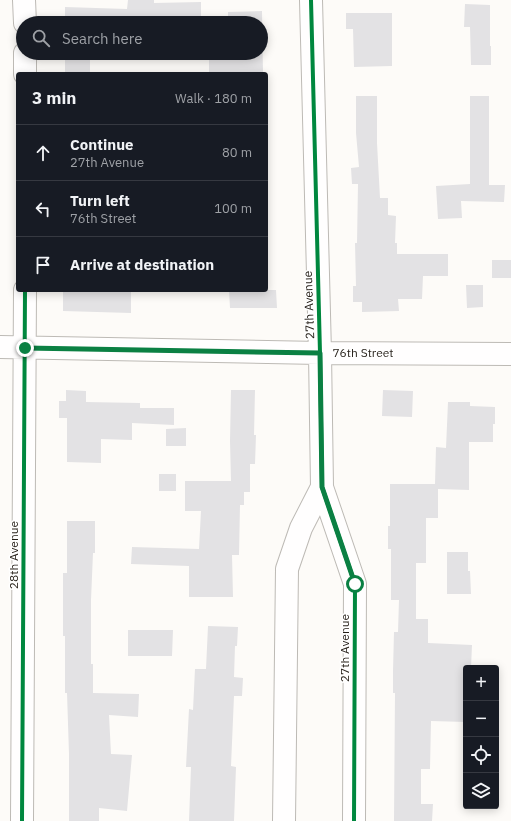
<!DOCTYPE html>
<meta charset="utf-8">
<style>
:root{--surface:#171b24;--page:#242831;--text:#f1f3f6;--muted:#9ea1a6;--line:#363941}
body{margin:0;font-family:"IBM Plex Sans",sans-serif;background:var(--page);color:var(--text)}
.controls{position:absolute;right:12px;bottom:12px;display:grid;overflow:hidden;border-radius:4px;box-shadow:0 2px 10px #0003}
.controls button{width:36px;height:36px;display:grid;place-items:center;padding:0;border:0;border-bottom:1px solid var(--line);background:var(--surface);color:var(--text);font:20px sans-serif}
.stop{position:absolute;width:12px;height:12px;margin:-9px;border:3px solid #0b8043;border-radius:50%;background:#fff}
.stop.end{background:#0b8043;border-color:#fff;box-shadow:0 1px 4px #0008}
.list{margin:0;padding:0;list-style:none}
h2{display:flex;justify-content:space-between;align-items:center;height:52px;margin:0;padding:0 16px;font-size:17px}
h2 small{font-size:13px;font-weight:400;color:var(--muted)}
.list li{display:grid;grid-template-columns:26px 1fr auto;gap:12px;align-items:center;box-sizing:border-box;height:56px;padding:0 16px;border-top:1px solid var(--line)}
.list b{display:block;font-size:15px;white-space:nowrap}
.list p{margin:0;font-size:13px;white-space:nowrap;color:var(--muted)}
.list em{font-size:13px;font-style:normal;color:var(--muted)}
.icon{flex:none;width:22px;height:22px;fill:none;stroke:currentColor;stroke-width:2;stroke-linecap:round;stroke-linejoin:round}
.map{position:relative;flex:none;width:511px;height:821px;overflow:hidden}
.search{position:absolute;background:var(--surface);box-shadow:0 2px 10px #0003;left:16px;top:16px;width:252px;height:44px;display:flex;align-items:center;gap:10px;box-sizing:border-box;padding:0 14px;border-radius:22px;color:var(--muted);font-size:15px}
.panel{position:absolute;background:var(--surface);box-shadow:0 2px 10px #0003;left:16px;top:72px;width:252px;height:220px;border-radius:4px}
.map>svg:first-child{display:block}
</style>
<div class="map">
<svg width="511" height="821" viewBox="0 0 511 821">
<rect width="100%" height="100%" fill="#fdfbf8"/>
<path fill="#e3e2e4" d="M 128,0 L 154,0 L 154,3 L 201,2 L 201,18 L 154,18 L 154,23 L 65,23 L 65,7 L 127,9 Z
M 465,4 L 490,5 L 490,46 L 491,46 L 491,65 L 471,65 L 470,27 L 464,27 Z
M 262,11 L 263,74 L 209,74 L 209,53 L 261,53 L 261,23 L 228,23 L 228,12 Z
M 346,13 L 392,13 L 392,66 L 354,67 L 353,29 L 346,29 Z
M 110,53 L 129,53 L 128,59 L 110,58 Z
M 65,56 L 90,57 L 90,74 L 65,74 Z
M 356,96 L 377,96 L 377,143 L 380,198 L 388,198 L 388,215 L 396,216 L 395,243 L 397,243 L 397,254 L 448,254 L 448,276 L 423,276 L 422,299 L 398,299 L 399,311 L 362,312 L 362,302 L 353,302 L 353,286 L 356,286 L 355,243 L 357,243 L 358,184 L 352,184 L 351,168 L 359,167 L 356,133 Z
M 470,96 L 489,96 L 489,185 L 505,185 L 504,202 L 461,201 L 462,218 L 438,219 L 436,186 L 470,184 Z
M 492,260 L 511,260 L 511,278 L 492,278 Z
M 466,285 L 483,285 L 483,307 L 467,308 Z
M 63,290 L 131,290 L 131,313 L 63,311 Z
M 229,290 L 276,290 L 277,308 L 230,308 Z
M 66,390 L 86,391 L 86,402 L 140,403 L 140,408 L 174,408 L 174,425 L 132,423 L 132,440 L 101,439 L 101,463 L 67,462 L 67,418 L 59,418 L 59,401 L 66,401 Z
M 231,390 L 255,390 L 254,435 L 256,435 L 255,464 L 250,464 L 250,492 L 244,492 L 244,505 L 240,505 L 239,555 L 232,555 L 233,597 L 189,597 L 189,566 L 131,564 L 132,547 L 199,549 L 201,511 L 185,511 L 185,481 L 231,481 L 230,441 Z
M 383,390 L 413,391 L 412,417 L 382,416 Z
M 448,402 L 470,402 L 470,406 L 495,407 L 495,424 L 493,424 L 493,442 L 469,442 L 469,490 L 438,489 L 438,518 L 426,518 L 426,563 L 416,563 L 416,619 L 428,619 L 428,643 L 472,645 L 471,668 L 466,668 L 466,722 L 431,721 L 430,769 L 421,769 L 421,804 L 433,804 L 432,821 L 394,821 L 395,693 L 393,693 L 393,671 L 394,632 L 398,632 L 399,600 L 391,600 L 391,549 L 388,549 L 388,526 L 390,526 L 390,484 L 435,484 L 436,447 L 446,448 Z
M 186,428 L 186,446 L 166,446 L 166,429 Z
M 159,474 L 176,474 L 176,491 L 159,491 Z
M 67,521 L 95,521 L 95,553 L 93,553 L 91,600 L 91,664 L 93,664 L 93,693 L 139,694 L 138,717 L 109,715 L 111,754 L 132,755 L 127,811 L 99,808 L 99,821 L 69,821 L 69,754 L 67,693 L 65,693 L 65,636 L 63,636 L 63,573 L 67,573 Z
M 447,552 L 468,552 L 468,571 L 470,571 L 471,594 L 447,594 Z
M 208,626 L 238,627 L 237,646 L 235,646 L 234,677 L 243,678 L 242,696 L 234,696 L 231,766 L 236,767 L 234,821 L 189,821 L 191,767 L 186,767 L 189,709 L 193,710 L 195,669 L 206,669 Z
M 128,630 L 173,630 L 172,656 L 128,656 Z"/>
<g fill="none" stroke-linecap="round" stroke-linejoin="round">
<defs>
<path id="street" d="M 24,0 L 25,23
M 311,0 L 320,353 L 322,487 L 355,584 L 354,821
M 25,53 L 25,74
M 0,347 L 320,353 L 511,354
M 22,821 L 25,290
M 284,821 L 287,569 L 301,528 L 322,487"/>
</defs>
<use href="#street" stroke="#bdbab5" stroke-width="24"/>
<use href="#street" stroke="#fffefe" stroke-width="22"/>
<defs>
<path id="cycleway" d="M 311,0 L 320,353 L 322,487 L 355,584 L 354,821
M 22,821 L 25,290"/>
</defs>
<use href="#cycleway" stroke="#fff" stroke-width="6"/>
<use href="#cycleway" stroke="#00873e" stroke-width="4"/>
</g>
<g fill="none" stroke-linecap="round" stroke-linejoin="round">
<path stroke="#0b8043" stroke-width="5" d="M 25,348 L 320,353 L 322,487 L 355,584"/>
</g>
<g text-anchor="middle" stroke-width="3" stroke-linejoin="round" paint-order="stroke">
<g font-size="12" fill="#251f18" stroke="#fff">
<text transform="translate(309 305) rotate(-92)" y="4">27th Avenue</text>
<text x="363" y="357">76th Street</text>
<text transform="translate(14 555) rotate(-90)" y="4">28th Avenue</text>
<text transform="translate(345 648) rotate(-90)" y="4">27th Avenue</text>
</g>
</g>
</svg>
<div class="controls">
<button>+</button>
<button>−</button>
<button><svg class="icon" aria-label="locate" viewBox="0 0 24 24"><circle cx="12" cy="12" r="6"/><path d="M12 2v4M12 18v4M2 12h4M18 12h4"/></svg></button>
<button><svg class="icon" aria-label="layers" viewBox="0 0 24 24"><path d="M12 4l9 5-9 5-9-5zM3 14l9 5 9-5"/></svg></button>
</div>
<div class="stop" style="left:355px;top:584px"></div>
<div class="stop end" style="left:25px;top:348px"></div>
<div class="search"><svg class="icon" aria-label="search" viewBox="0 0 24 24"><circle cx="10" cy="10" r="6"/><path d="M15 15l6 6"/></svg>Search here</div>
<section class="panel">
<h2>3 min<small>Walk · 180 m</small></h2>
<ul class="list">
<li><svg class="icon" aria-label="ahead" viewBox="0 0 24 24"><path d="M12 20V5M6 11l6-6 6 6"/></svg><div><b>Continue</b><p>27th Avenue</p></div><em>80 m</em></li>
<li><svg class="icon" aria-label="left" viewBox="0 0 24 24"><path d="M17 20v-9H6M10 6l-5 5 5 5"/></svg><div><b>Turn left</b><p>76th Street</p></div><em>100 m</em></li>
<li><svg class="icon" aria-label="arrive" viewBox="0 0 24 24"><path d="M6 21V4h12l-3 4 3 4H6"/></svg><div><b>Arrive at destination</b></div></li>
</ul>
</section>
</div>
